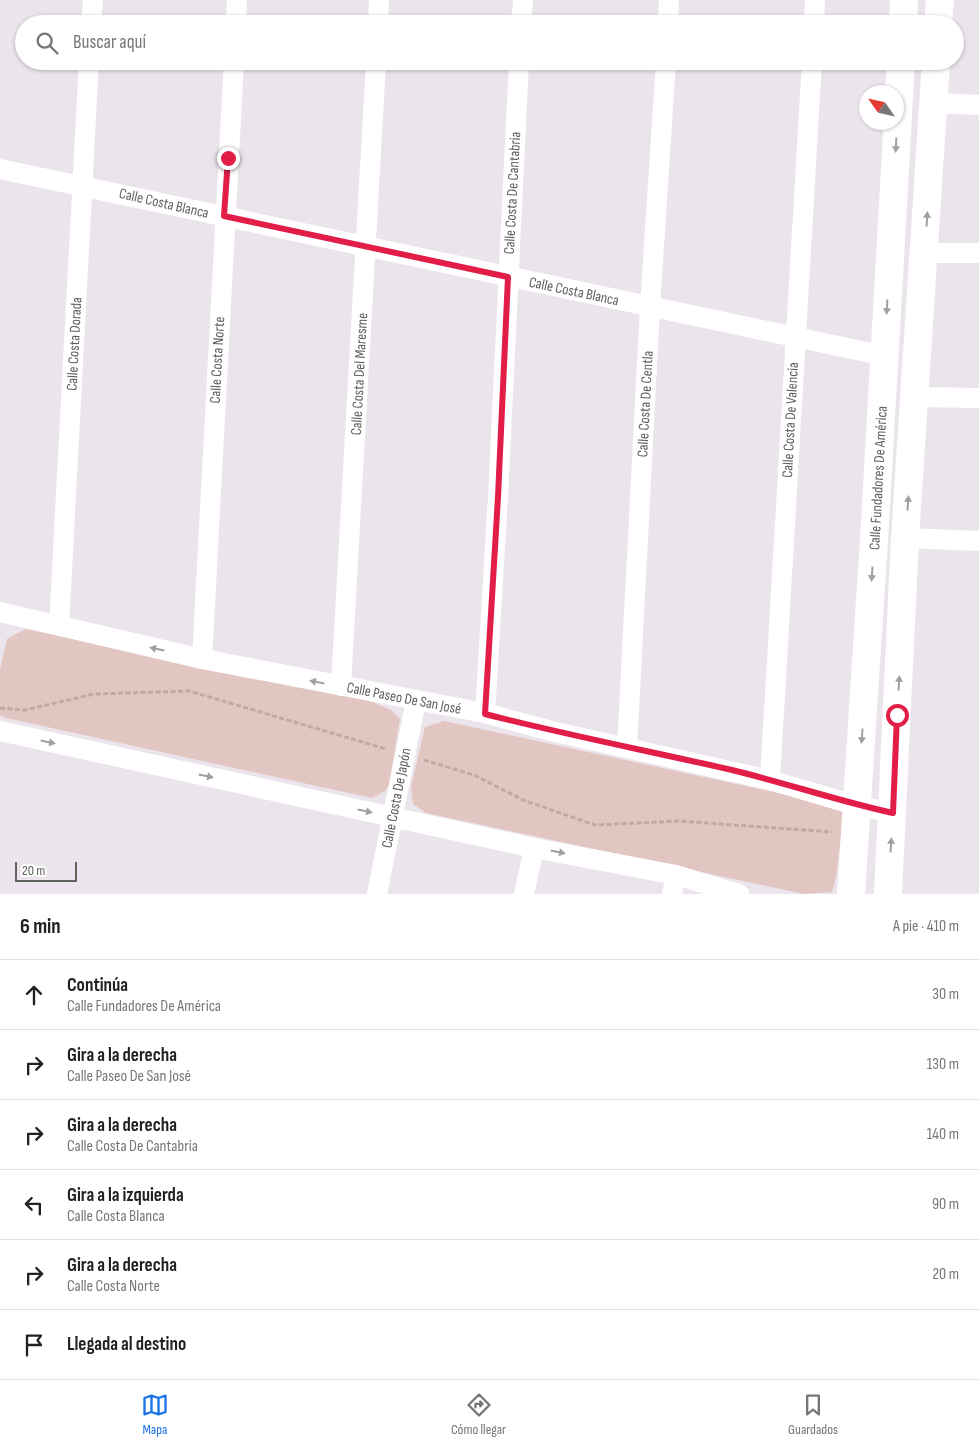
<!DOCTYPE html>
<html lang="es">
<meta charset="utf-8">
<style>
:root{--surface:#fff;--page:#f2f2f2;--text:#222;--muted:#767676;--line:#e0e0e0;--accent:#1a73e8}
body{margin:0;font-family:"Sofia Sans Condensed",sans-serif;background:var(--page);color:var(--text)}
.compass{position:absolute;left:859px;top:85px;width:45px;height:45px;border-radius:50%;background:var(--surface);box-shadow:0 1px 4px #0004;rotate:304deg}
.scale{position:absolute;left:15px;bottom:12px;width:62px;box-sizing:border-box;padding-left:5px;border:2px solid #5e635c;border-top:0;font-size:14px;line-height:18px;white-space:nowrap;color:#5e635c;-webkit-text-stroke:4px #fff;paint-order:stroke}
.stop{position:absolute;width:15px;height:15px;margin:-11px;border:4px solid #e11d48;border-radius:50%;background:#fff}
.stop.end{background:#e11d48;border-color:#fff;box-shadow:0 1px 5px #0008}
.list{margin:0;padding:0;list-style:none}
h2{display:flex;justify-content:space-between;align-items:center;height:65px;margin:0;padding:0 20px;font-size:21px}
h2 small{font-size:16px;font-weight:400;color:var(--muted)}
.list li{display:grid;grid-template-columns:32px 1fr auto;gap:15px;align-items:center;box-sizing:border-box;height:70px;padding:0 20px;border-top:1px solid var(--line)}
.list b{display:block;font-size:19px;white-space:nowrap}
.list p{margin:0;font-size:16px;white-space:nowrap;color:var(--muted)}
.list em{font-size:16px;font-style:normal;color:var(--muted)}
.icon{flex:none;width:28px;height:28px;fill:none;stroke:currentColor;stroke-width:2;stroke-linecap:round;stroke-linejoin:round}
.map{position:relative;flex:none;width:979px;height:894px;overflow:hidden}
.search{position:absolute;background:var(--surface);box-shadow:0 1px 4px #0004;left:15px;right:15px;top:15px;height:55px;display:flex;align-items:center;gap:12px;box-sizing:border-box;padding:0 18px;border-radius:28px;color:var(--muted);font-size:19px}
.sheet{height:485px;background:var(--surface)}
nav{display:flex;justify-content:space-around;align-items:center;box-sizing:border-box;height:70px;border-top:1px solid var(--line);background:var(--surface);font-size:14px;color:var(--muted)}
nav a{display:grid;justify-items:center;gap:2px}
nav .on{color:var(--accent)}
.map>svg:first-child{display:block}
</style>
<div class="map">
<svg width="979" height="894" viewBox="0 0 979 894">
<rect width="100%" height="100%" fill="#ece4ed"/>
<path fill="#e2c6c2" d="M 26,629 L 370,701 L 391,710 L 400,719 L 389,785 L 385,791 L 372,798 L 6,718 L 0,715 L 0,669 L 7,639 Z
M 444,721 L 834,805 L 845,810 L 836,877 L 832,892 L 804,894 L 426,813 L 413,804 L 411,787 L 425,727 Z"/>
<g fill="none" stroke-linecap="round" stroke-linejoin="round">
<path stroke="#c3ab9c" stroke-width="3" stroke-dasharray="5 2.5" stroke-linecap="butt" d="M 0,708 L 25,710 L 94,694 L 189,691 L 386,749
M 424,760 L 474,775 L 523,800 L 595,825 L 679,821 L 832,832"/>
<path stroke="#fff" stroke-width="20" d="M 91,24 L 93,0
M 236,24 L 237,0
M 378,24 L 379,0
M 521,24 L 523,0
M 668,24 L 669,0
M 814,24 L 815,0
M 934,103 L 979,105
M 0,169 L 885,356
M 926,253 L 979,253
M 914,397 L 979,398
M 905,538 L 979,541
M 0,612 L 202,659 L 485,713 L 551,731 L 770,780 L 858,806 L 893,813
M 59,626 L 89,61
M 202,659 L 234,61
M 341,686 L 376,61
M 485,713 L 498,497 L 519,61
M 0,731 L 534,848 L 676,875 L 739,894
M 627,748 L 650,307 L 666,61
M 770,780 L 812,61
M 377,894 L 416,701
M 524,894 L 534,848
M 672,894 L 676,875"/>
<path stroke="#fff" stroke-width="28" d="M 903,24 L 904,0
M 938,24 L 940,0
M 851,894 L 875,524 L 901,61
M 888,894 L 905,538 L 936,61"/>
</g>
<defs><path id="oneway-solid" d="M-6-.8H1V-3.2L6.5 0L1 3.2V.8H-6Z" transform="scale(1.25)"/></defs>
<g fill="#9ea19d">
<use href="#oneway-solid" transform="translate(896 145) rotate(93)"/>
<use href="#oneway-solid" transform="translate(927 219) rotate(-87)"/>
<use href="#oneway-solid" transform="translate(887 307) rotate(93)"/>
<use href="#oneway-solid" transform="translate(908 503) rotate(-86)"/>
<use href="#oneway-solid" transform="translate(872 574) rotate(94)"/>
<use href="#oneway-solid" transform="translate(157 649) rotate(-168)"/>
<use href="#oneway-solid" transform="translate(317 682) rotate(-169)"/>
<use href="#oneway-solid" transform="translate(899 683) rotate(-87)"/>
<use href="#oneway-solid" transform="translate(862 736) rotate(94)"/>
<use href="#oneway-solid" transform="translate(48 742) rotate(12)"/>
<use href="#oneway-solid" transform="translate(206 776) rotate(12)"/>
<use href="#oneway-solid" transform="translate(365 811) rotate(12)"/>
<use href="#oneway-solid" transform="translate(891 845) rotate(-87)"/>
<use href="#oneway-solid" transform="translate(558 852) rotate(11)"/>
</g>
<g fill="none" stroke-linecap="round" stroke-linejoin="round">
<path stroke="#e11d48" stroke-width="6" d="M 228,158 L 224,216 L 508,277 L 498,497 L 485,714 C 566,735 649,751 732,770 C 786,783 838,801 893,813 L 897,715"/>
</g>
<g text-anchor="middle" stroke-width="4" stroke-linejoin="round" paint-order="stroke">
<g font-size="15" fill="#5e635c" stroke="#fff">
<text transform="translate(512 193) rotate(-87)" y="5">Calle Costa De Cantabria</text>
<text transform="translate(164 203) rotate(13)" y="5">Calle Costa Blanca</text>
<text transform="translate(574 291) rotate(12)" y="5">Calle Costa Blanca</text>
<text transform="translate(74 344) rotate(-87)" y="5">Calle Costa Dorada</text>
<text transform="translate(217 360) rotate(-87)" y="5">Calle Costa Norte</text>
<text transform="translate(359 374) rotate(-87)" y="5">Calle Costa Del Maresme</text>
<text transform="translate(645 404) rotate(-87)" y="5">Calle Costa De Centla</text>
<text transform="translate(790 420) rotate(-87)" y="5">Calle Costa De Valencia</text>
<text transform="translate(878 478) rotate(-87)" y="5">Calle Fundadores De América</text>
<text transform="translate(404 698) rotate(11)" y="5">Calle Paseo De San José</text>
<text transform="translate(396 798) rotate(-79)" y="5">Calle Costa De Japón</text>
</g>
</g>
</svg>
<svg class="compass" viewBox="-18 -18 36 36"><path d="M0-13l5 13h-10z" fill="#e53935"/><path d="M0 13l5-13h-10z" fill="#767676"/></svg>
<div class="scale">20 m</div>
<div class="stop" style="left:897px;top:715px"></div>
<div class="stop end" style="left:228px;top:158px"></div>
<div class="search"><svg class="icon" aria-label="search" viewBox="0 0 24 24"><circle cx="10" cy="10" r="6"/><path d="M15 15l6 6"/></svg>Buscar aquí</div>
</div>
<section class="sheet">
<h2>6 min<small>A pie · 410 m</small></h2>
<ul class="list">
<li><svg class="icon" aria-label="ahead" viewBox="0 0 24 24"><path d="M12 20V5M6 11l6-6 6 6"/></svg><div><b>Continúa</b><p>Calle Fundadores De América</p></div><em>30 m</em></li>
<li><svg class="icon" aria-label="right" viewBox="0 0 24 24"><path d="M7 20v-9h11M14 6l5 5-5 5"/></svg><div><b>Gira a la derecha</b><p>Calle Paseo De San José</p></div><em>130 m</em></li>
<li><svg class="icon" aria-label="right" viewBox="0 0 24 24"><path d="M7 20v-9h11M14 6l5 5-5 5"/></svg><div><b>Gira a la derecha</b><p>Calle Costa De Cantabria</p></div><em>140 m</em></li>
<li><svg class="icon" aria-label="left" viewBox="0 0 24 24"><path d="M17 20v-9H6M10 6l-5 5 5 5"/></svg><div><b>Gira a la izquierda</b><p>Calle Costa Blanca</p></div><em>90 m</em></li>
<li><svg class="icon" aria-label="right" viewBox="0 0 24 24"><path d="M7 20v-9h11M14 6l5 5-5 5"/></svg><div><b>Gira a la derecha</b><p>Calle Costa Norte</p></div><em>20 m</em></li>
<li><svg class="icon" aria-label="arrive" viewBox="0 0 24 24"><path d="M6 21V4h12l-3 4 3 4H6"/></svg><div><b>Llegada al destino</b></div></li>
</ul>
</section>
<nav>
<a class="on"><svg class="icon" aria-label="map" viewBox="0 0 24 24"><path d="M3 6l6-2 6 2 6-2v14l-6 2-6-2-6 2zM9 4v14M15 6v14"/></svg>Mapa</a>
<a><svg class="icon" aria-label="directions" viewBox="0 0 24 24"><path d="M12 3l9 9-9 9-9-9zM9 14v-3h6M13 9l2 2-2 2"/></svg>Cómo llegar</a>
<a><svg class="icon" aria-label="saved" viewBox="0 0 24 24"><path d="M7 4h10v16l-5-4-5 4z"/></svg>Guardados</a>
</nav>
